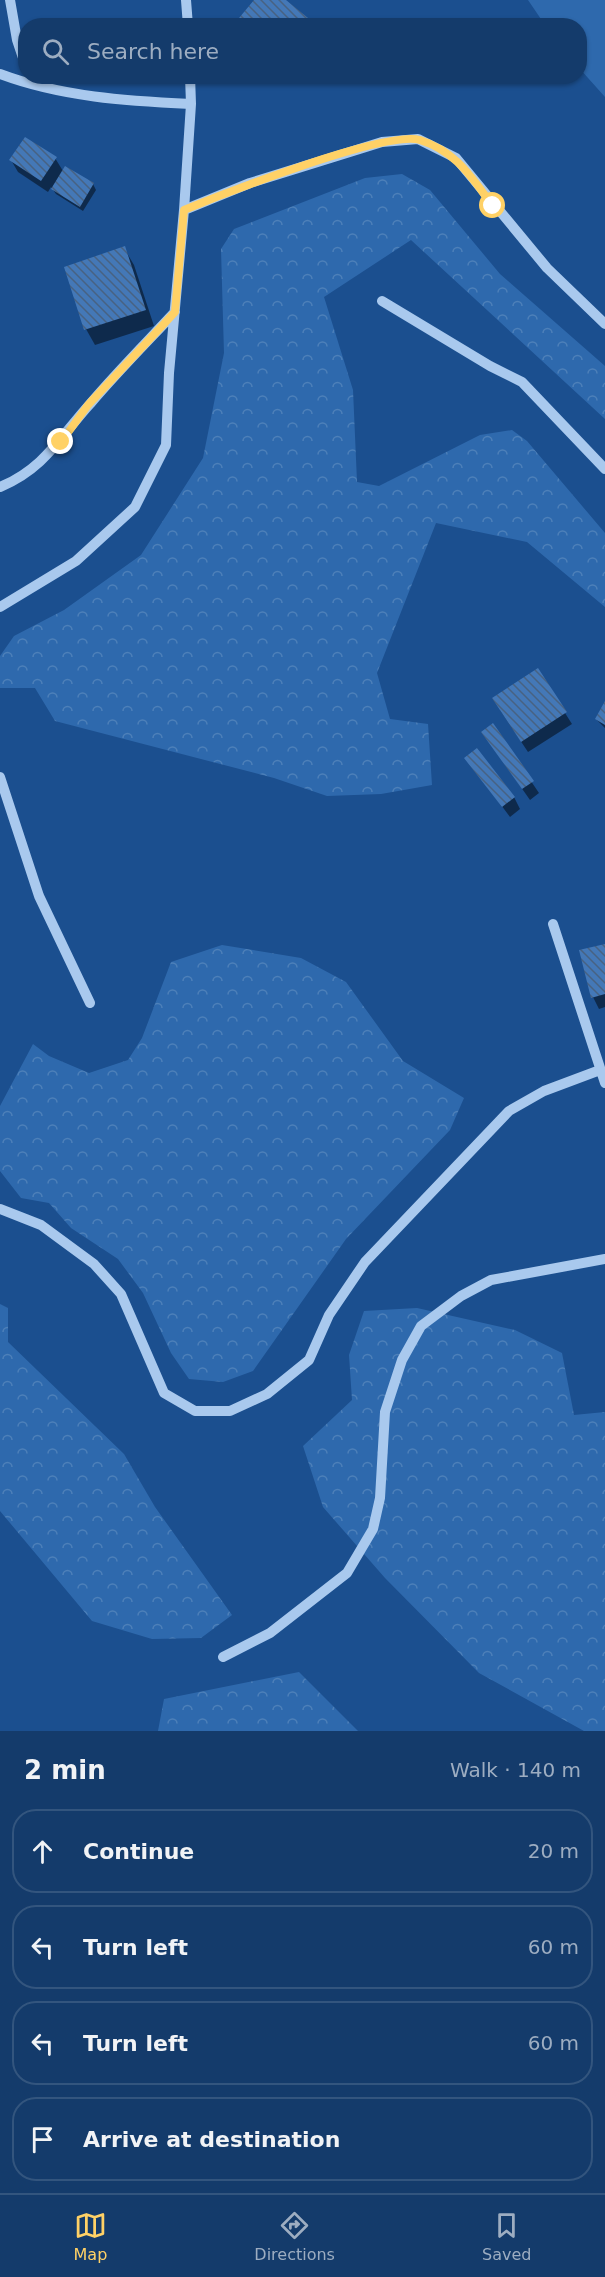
<!DOCTYPE html>
<meta charset="utf-8">
<style>
:root{--surface:#143b6b;--page:#1d4271;--text:#f1f3f6;--muted:#9dadc1;--line:#33557e;--accent:#ffd166}
body{margin:0;font-family:"DejaVu Sans",sans-serif;background:var(--page);color:var(--text)}
.stop{position:absolute;width:18px;height:18px;margin:-14px;border:4px solid #ffd166;border-radius:50%;background:#fff}
.stop.end{background:#ffd166;border-color:#fff;box-shadow:0 2px 6px #0008}
.list{margin:0;padding:0;list-style:none}
h2{display:flex;justify-content:space-between;align-items:center;height:78px;margin:0;padding:0 24px;font-size:26px}
h2 small{font-size:20px;font-weight:400;color:var(--muted)}
.list li{display:grid;grid-template-columns:39px 1fr auto;gap:18px;align-items:center;box-sizing:border-box;height:84px;margin:0 12px 12px;padding:0 12px;border:2px solid var(--line);border-radius:24px}
.list b{display:block;font-size:22px;white-space:nowrap}
.list em{font-size:20px;font-style:normal;color:var(--muted)}
.icon{flex:none;width:33px;height:33px;fill:none;stroke:currentColor;stroke-width:2;stroke-linecap:round;stroke-linejoin:round}
.map{position:relative;flex:none;width:605px;height:1731px;overflow:hidden}
.search{position:absolute;background:var(--surface);box-shadow:0 2px 4px #0004;left:18px;right:18px;top:18px;height:66px;display:flex;align-items:center;gap:15px;box-sizing:border-box;padding:0 21px;border-radius:24px;color:var(--muted);font-size:22px}
.sheet{height:462px;background:var(--surface)}
nav{display:flex;justify-content:space-around;align-items:center;box-sizing:border-box;height:84px;border-top:2px solid var(--line);background:var(--surface);font-size:16px;color:var(--muted)}
nav a{display:grid;justify-items:center;gap:3px}
nav .on{color:var(--accent)}
.map>svg:first-child{display:block}
</style>
<div class="map">
<svg width="605" height="1731" viewBox="0 0 605 1731">
<defs>
<pattern id="forest-crowns" width="20" height="18" patternUnits="userSpaceOnUse" patternTransform="scale(1.5)"><rect width="20" height="18" fill="#2e69ad"/><path d="M2 6a3 3 0 1 1 6 0M12 15a3 3 0 1 1 6 0" fill="none" stroke="#4d80b9"/></pattern>
<pattern id="building-back-hatch" width="6" height="6" patternUnits="userSpaceOnUse" patternTransform="scale(1.5)"><rect width="6" height="6" fill="#4478b7"/><path d="M-1 5l2 2M0 0l6 6M5-1l2 2" fill="none" stroke="#486282"/></pattern>
</defs>
<rect width="100%" height="100%" fill="#1b4f8f"/>
<path fill="#2e69ad" d="M 528,0 L 605,0 L 605,97 L 580,69 L 580,26 L 545,25 Z"/>
<path fill="url(#forest-crowns)" d="M 402,174 L 430,190 L 500,274 L 605,366 L 605,419 L 411,240 L 324,297 L 353,390 L 357,482 L 379,486 L 480,435 L 512,430 L 527,441 L 605,533 L 605,607 L 527,542 L 436,523 L 377,673 L 390,719 L 428,724 L 432,785 L 381,794 L 327,796 L 274,778 L 55,721 L 35,688 L 0,688 L 0,656 L 14,636 L 64,610 L 141,555 L 203,458 L 224,353 L 221,249 L 234,229 L 365,178 Z
M 222,945 L 301,958 L 346,982 L 403,1061 L 464,1098 L 450,1130 L 346,1239 L 253,1371 L 223,1382 L 189,1379 L 171,1353 L 143,1293 L 118,1259 L 71,1228 L 49,1203 L 21,1198 L 0,1171 L 0,1106 L 33,1044 L 49,1056 L 89,1073 L 128,1060 L 142,1038 L 171,962 Z
M 0,1304 L 8,1308 L 8,1342 L 124,1454 L 155,1507 L 232,1615 L 201,1638 L 152,1639 L 92,1621 L 0,1511 Z
M 417,1308 L 515,1330 L 562,1353 L 574,1415 L 605,1412 L 605,1731 L 584,1731 L 479,1673 L 385,1578 L 323,1507 L 303,1446 L 352,1400 L 349,1355 L 364,1311 Z
M 299,1672 L 358,1731 L 158,1731 L 164,1699 Z"/>
<path fill="#0007" d="M 256,0 L 284,0 L 310,26 L 246,26 L 241,18 Z
M 55,158 L 63,171 L 93,184 L 96,190 L 83,211 L 56,194 L 51,187 L 48,192 L 18,172 L 11,160 Z
M 124,248 L 134,265 L 154,326 L 95,345 L 86,329 Z
M 605,705 L 605,728 L 596,719 Z
M 500,710 L 565,713 L 572,724 L 528,752 Z
M 493,725 L 539,793 L 530,800 L 490,743 Z
M 466,758 L 514,797 L 520,809 L 510,817 Z
M 605,945 L 605,1007 L 599,1009 L 593,997 Z"/>
<path fill="url(#building-back-hatch)" d="M 254,0 L 286,0 L 308,18 L 302,26 L 249,26 L 239,18 Z
M 25,137 L 57,157 L 41,181 L 9,160 Z
M 65,166 L 94,183 L 80,207 L 51,189 Z
M 125,246 L 146,310 L 84,330 L 64,267 Z
M 538,668 L 567,712 L 521,742 L 492,698 Z
M 605,701 L 605,725 L 595,719 Z
M 493,723 L 534,781 L 522,789 L 481,732 Z
M 477,748 L 515,797 L 502,807 L 464,758 Z
M 605,944 L 605,994 L 591,998 L 579,950 Z"/>
<g fill="none" stroke-linecap="round" stroke-linejoin="round">
<path stroke="#a9c9ee" stroke-width="10" d="M 10,0 L 17,40 L 26,67
M 186,0 L 188,26
M 0,74 C 61,97 127,101 191,104
M 184,210 L 250,183 L 382,142 L 418,139 L 456,158 L 547,268 L 605,324
M 382,301 L 490,366 L 522,382 L 605,469
M 0,487 C 44,469 60,437 90,404 C 117,372 146,343 175,312
M 0,607 L 76,561 L 135,507 L 166,445 L 169,373 L 184,210 L 191,104 L 190,76
M 0,777 L 39,896 L 90,1003
M 553,924 L 605,1083
M 0,1209 L 41,1225 L 94,1264 L 121,1294 L 164,1393 L 195,1411 L 230,1411 L 267,1394 L 309,1360 L 329,1315 L 365,1262 L 509,1111 L 544,1091 L 600,1070
M 223,1657 L 270,1633 L 347,1573 L 373,1529 L 380,1498 L 385,1412 L 402,1360 L 421,1326 L 461,1296 L 491,1280 L 605,1259"/>
</g>
<g fill="none" stroke-linecap="round" stroke-linejoin="round">
<path stroke="#ffd166" stroke-width="8" d="M 61,442 L 88,405 L 175,312 L 184,210 C 223,194 386,130 420,140 C 457,152 471,177 493,206"/>
</g>
</svg>
<div class="stop" style="left:493px;top:206px"></div>
<div class="stop end" style="left:61px;top:442px"></div>
<div class="search"><svg class="icon" aria-label="search" viewBox="0 0 24 24"><circle cx="10" cy="10" r="6"/><path d="M15 15l6 6"/></svg>Search here</div>
</div>
<section class="sheet">
<h2>2 min<small>Walk · 140 m</small></h2>
<ul class="list">
<li><svg class="icon" aria-label="ahead" viewBox="0 0 24 24"><path d="M12 20V5M6 11l6-6 6 6"/></svg><div><b>Continue</b></div><em>20 m</em></li>
<li><svg class="icon" aria-label="left" viewBox="0 0 24 24"><path d="M17 20v-9H6M10 6l-5 5 5 5"/></svg><div><b>Turn left</b></div><em>60 m</em></li>
<li><svg class="icon" aria-label="left" viewBox="0 0 24 24"><path d="M17 20v-9H6M10 6l-5 5 5 5"/></svg><div><b>Turn left</b></div><em>60 m</em></li>
<li><svg class="icon" aria-label="arrive" viewBox="0 0 24 24"><path d="M6 21V4h12l-3 4 3 4H6"/></svg><div><b>Arrive at destination</b></div></li>
</ul>
</section>
<nav>
<a class="on"><svg class="icon" aria-label="map" viewBox="0 0 24 24"><path d="M3 6l6-2 6 2 6-2v14l-6 2-6-2-6 2zM9 4v14M15 6v14"/></svg>Map</a>
<a><svg class="icon" aria-label="directions" viewBox="0 0 24 24"><path d="M12 3l9 9-9 9-9-9zM9 14v-3h6M13 9l2 2-2 2"/></svg>Directions</a>
<a><svg class="icon" aria-label="saved" viewBox="0 0 24 24"><path d="M7 4h10v16l-5-4-5 4z"/></svg>Saved</a>
</nav>
